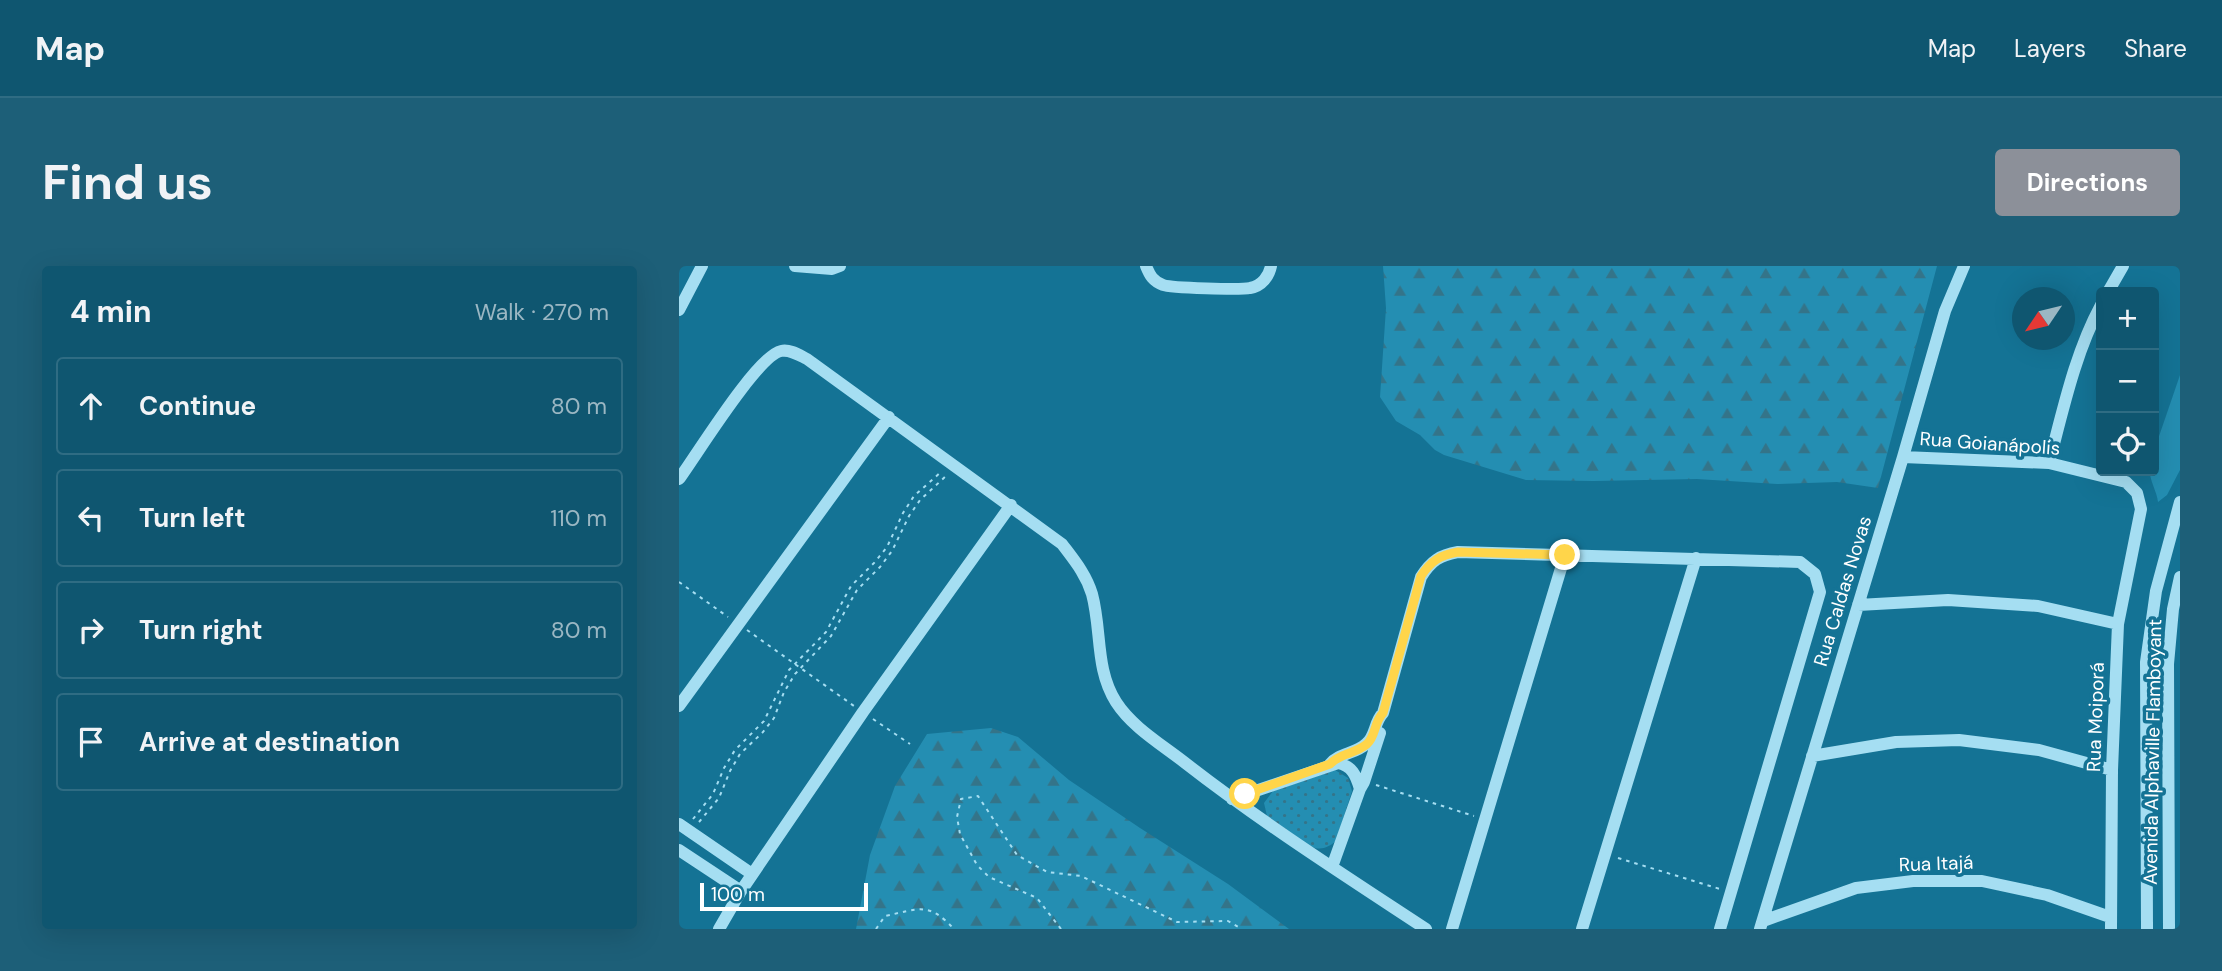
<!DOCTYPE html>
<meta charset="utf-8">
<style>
:root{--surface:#0f5670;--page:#1d5f78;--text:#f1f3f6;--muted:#9bb7c3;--line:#2f6c83;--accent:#8c9099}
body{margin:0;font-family:"DM Sans",sans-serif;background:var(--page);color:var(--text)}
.controls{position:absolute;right:21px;top:21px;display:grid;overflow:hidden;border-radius:7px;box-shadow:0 7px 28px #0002}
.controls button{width:63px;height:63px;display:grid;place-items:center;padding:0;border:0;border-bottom:2px solid var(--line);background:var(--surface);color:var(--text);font:35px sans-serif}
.compass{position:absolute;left:1333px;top:21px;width:63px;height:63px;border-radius:50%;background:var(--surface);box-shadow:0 7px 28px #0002;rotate:235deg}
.scale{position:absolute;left:21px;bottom:18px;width:168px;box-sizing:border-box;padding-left:7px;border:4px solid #fff;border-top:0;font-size:19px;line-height:24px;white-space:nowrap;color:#fff;-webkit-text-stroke:5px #147395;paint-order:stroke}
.stop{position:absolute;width:21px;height:21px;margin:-16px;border:5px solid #ffd54a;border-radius:50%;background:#fff}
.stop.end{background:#ffd54a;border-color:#fff;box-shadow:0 2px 7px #0008}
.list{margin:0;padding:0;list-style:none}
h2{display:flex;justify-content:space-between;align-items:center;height:91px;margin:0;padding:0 28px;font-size:30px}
h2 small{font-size:23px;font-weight:400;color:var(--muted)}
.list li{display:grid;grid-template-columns:46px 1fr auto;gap:21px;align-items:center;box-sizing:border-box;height:98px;margin:0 14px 14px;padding:0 14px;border:2px solid var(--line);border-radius:7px}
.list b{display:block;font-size:26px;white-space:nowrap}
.list em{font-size:23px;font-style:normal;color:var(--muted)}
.icon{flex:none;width:38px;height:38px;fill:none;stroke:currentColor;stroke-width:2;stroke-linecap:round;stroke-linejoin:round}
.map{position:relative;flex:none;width:1501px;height:663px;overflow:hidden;border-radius:7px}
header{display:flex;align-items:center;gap:42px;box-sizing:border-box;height:98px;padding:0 35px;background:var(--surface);border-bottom:2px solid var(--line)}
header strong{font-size:33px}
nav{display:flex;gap:38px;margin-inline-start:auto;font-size:24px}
.intro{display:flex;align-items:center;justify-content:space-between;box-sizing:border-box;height:168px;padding:0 42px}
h1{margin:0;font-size:49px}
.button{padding:18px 32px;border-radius:7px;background:var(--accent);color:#fff;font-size:24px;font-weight:700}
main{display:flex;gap:42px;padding:0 42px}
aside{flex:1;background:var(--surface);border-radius:7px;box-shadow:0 7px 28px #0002}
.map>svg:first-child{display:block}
</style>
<header>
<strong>Map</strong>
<nav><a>Map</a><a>Layers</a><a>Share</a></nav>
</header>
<div class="intro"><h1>Find us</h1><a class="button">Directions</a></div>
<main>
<aside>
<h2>4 min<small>Walk · 270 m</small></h2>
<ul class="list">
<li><svg class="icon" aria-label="ahead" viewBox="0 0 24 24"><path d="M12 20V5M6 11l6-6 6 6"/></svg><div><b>Continue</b></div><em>80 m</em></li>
<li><svg class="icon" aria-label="left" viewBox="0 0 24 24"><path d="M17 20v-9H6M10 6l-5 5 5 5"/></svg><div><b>Turn left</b></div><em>110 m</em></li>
<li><svg class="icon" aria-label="right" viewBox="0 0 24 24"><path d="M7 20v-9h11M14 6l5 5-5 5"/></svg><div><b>Turn right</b></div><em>80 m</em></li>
<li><svg class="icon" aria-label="arrive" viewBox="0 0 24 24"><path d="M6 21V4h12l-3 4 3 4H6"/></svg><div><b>Arrive at destination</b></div></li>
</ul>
</aside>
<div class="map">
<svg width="1501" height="663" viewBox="0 0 1501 663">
<defs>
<pattern id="forest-firs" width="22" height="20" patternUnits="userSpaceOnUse" patternTransform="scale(1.75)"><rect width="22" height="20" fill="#248eb2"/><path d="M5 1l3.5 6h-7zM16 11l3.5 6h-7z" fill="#347489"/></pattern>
<pattern id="park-dots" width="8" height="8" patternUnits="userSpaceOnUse" patternTransform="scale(1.75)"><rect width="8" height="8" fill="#248eb2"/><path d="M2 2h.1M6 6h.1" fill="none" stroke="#347489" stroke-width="1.8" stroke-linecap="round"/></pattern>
</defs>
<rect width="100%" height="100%" fill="#147395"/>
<path fill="#248eb2" d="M 1501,109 L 1501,204 L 1488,229 L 1479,236 C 1478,226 1470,213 1471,205 L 1475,205 L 1477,179 Z"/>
<path fill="url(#forest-firs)" d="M 704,0 L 1258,0 L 1199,222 L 1158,216 L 1098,218 L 1018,213 L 914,215 L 847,214 L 765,189 L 756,184 L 741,169 L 717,155 L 701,131 L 707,42 Z
M 312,462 L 339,471 L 390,514 L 461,562 L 549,618 L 610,663 L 177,663 L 191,589 L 216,520 L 248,468 Z"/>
<path fill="url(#park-dots)" d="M 656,504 L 669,512 L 673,525 L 657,575 C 651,580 644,584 636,582 C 625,579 599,557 588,550 L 585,537 L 594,525 Z"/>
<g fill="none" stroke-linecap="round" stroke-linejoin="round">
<path stroke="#a5def2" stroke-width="2" stroke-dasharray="3.5 5" stroke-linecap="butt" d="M 0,316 L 49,351
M 68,364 L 175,440
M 194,453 L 231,478
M 697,519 L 795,550
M 14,553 L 34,528 L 45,502 L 56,484 L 85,455 L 110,404 L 147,366 L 172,320 L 196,296 L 208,281 L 224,247 L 235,230 L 262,206
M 20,556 L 40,532 L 51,505 L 61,488 L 84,466 L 95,452 L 105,426 L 116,408 L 152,370 L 178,324 L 201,301 L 213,285 L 230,250 L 241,234 L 267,210
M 939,592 L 1041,623
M 197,663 L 206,650 C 240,643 249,635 275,663
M 382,663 L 358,632 L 310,611 L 298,599 L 281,568 L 278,551 L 282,533 L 299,530 L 338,589 L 368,606 L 402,610 L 498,656 L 549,655 L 563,663"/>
<path stroke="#a5def2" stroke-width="12" d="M 116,0 L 153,3 L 161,0
M 467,0 C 471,10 474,15 484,19 C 492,22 562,24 571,22 C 583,20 590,10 592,0
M 1429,26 L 1444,0
M 0,44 L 23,0
M 1224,191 L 1370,197 L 1447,216 L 1458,227 L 1462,243 L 1439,358 L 1433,504 L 1432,663
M 1370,197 C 1384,144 1396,87 1422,39
M 0,213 C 17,190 78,90 102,85 C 111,83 120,89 128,93 L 383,278 C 395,294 407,308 413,328 C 423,365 416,403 437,436 C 453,461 482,478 505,496 C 582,556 665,609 747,663
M 1179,339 L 1269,334 L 1359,340 L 1439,358
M 0,440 L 210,151
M 1133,490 L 1217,476 L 1280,474 L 1360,484 L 1433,504
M 651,498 C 660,487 676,488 687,478 C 697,470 695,456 704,447 L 742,311 C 752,295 761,289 779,286 L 1121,296 L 1136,308 L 1141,326 L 1041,663
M 553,533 L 659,497 C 673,500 677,509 681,523
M 0,558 L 73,608
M 0,584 L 62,625
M 653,601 L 681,523 L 685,516 L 701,467
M 1084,655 L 1177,622 L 1234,615 L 1303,615 L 1368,629 L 1431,651
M 40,663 L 62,625 L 184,446 L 332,239
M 773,663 L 886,289
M 903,663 L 1017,292
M 1081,663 L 1224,191 L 1266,45 L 1285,0
M 1468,663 L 1467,396 L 1477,325 L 1501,236
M 1490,663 L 1489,398 L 1494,343 L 1501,311"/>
</g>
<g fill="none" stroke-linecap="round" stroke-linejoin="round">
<path stroke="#ffd54a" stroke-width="9" d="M 566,528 L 651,498 C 661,487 676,488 688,478 C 697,470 695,456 704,447 L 742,310 C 752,295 761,289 779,286 L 886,289"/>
</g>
<g text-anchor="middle" stroke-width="7" stroke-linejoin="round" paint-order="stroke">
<g font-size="19" fill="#fff" stroke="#147395">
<text transform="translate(1311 177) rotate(4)" y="7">Rua Goianápolis</text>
<text transform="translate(1163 325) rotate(-73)" y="7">Rua Caldas Novas</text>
<text transform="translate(1416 451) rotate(-88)" y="7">Rua Moiporá</text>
<text transform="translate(1473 486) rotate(-89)" y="7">Avenida Alphaville Flamboyant</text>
<text transform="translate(1257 597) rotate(-2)" y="7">Rua Itajá</text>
</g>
</g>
</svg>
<div class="controls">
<button>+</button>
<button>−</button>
<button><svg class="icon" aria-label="locate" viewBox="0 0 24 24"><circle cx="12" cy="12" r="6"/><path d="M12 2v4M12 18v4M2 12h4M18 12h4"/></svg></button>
</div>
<svg class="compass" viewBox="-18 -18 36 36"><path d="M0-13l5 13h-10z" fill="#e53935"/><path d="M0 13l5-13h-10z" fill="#9bb7c3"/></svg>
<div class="scale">100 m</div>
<div class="stop" style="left:566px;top:528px"></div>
<div class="stop end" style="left:886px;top:289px"></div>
</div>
</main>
